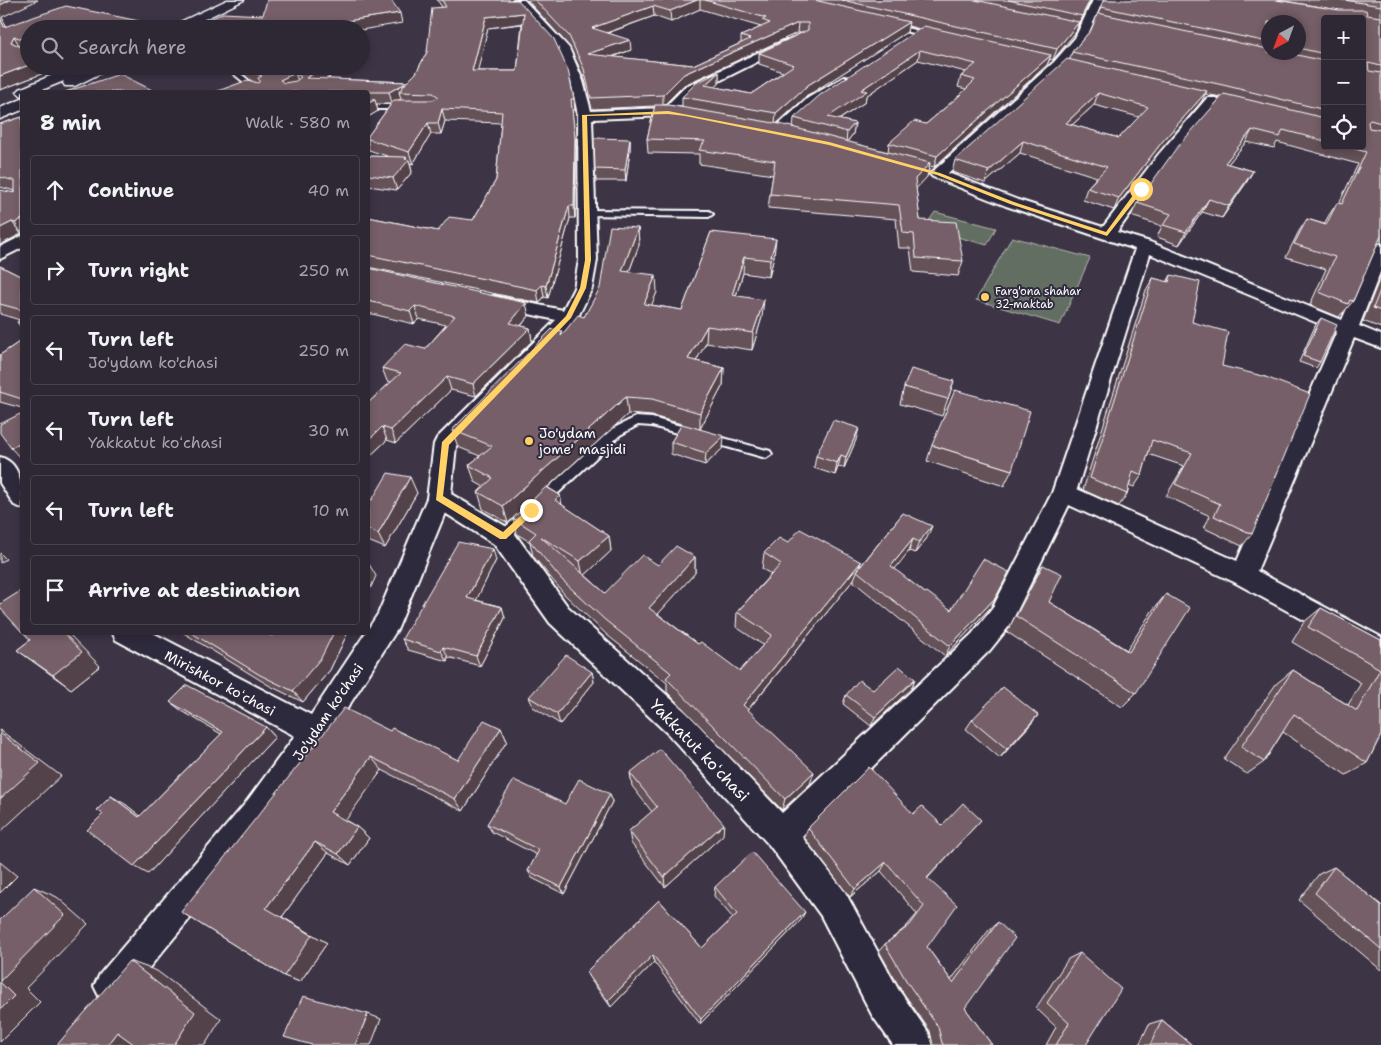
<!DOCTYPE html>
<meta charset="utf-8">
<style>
:root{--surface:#2e2734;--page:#362f3c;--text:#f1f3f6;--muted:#a7a5ac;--line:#49444f}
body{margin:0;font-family:"Shantell Sans",sans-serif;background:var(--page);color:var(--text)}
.controls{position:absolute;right:15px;top:15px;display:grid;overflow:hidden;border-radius:5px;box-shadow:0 2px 8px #0003}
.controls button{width:45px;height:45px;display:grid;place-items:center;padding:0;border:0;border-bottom:1px solid var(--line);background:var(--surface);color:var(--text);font:25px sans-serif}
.compass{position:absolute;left:1261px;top:15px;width:45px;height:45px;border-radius:50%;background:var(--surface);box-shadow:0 2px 8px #0003;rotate:221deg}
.stop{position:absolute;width:15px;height:15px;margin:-11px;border:4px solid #ffd166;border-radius:50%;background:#fff}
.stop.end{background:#ffd166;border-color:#fff;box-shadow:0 1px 5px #0008}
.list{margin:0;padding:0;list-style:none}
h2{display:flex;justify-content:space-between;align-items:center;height:65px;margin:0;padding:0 20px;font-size:21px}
h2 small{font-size:16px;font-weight:400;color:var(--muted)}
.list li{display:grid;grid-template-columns:32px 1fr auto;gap:15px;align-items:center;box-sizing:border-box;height:70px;margin:0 10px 10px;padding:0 10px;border:1px solid var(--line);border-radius:5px}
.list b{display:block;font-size:19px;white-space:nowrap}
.list p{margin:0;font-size:16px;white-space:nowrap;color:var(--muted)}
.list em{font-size:16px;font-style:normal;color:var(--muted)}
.icon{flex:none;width:28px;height:28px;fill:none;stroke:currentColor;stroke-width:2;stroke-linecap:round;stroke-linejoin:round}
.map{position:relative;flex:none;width:1381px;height:1045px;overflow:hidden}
.search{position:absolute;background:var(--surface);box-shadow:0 2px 8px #0003;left:20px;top:20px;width:350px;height:55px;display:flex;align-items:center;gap:12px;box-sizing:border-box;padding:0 18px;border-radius:28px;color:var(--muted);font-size:19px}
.panel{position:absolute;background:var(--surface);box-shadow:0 2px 8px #0003;left:20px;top:90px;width:350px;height:545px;border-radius:5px}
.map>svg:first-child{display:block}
</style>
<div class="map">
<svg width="1381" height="1045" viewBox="0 0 1381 1045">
<rect width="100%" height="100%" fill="#3d3446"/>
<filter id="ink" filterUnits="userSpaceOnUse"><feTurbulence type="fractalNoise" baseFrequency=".02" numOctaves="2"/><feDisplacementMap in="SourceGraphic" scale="10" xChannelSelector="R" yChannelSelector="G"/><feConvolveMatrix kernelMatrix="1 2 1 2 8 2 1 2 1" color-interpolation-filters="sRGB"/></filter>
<g filter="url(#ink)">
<path fill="#646e62" stroke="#b2b6b0" d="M 935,212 L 996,228 L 987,245 L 924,228 Z
M 1012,237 L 1090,258 L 1060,325 L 976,300 Z"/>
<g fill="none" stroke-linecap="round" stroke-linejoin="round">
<defs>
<path id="service" d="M 891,24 L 934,35 L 935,36 L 932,38 L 889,27 Z
M 224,66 L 231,66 L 263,92 L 256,92 Z
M 368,105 L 404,105 L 408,107 L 404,109 L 368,109 Z
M 582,210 L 709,211 L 713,214 L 709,217 L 585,215 L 581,212 Z
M 636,417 L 652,418 L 770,451 L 772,454 L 766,458 L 652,426 L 638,425 L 620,435 L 507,541 L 499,541 L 497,537 L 499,533 L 612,429 Z"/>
<path id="minor" d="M 513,0 L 524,0 L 569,48 L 583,81 L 591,111 L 664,108 L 685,87 L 783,41 L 791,41 L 793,44 L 695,93 L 678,110 L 691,112 L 693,115 L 691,118 L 668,116 L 592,119 L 597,260 L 592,288 L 576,321 L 456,446 L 451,494 L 512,530 L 568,607 L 688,714 L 782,813 L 972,634 L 992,609 L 1052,493 L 1135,249 L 1006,206 L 933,177 L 930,174 L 1054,62 L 1075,38 L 1093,0 L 1103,0 L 1086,39 L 1062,68 L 948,173 L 1018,200 L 1103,227 L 1158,155 L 1207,98 L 1217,98 L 1219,101 L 1217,104 L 1168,161 L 1117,232 L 1150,242 L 1342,320 L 1373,249 L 1375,245 L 1381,244 L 1381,270 L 1359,326 L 1381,335 L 1381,348 L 1354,338 L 1257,571 L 1381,637 L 1381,662 L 1234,582 L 1069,505 L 1010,625 L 990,650 L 802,837 L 845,892 L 898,989 L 928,1032 L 933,1045 L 893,1045 L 872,1015 L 821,916 L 770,846 L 668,734 L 550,623 L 494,544 L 445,513 L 398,628 L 326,742 L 266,827 L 124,998 L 112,1004 L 100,998 L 94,986 L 100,974 L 244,805 L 295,736 L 116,640 L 112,632 L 151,632 L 311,715 L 378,614 L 427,498 L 434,444 L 437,438 L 556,320 L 489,305 L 486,301 L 489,297 L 495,296 L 563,310 L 574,288 L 579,260 L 578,115 L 571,81 L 557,49 ZM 1150,254 L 1337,331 L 1237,561 L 1077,489 Z
M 844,77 L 849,78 L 850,81 L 849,84 L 818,104 L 789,130 L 806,134 L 808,137 L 806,140 L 801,141 L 774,135 L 772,132 L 774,129 L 808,98 Z
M 22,236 L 22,248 L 0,259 L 0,247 Z
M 0,457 C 22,463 22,489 22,508 L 14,505 L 0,483 Z"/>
<path id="primary" d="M 227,0 L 244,0 L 184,29 L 165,29 Z
M 73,66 L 115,66 L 75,86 L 65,86 L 63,83 L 64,81 L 37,92 L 22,92 L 22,96 L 17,92 L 20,89 Z
M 22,99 L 22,110 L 0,119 L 0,108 Z"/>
</defs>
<use href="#service" stroke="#fff" stroke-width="4"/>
<use href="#minor" stroke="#fff" stroke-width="4"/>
<use href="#primary" stroke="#fff" stroke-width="3"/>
<use href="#service" fill="#2f2a3d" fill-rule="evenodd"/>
<use href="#minor" fill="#2f2a3d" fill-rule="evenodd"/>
<use href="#primary" fill="#2f2a3d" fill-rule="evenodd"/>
</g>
<path fill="#655159" stroke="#fff" fill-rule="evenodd" d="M 0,0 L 2,17 L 6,27 L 29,29 L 29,66 L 62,66 L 0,90 Z
M 437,0 L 518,0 L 574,99 L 575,110 L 572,110 L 576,149 L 575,218 L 570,218 L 548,298 L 544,297 L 539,303 L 368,267 L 368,268 L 529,316 L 521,326 L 530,328 L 532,341 L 476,396 L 451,390 L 396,443 L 387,440 L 371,455 L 368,454 L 368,403 L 391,382 L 387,381 L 382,368 L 425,349 L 446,325 L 419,319 L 414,324 L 368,313 L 368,217 L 438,231 L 473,220 L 496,180 L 501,123 L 445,121 L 441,134 L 431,134 L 413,164 L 410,163 L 412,172 L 397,190 L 368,186 L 368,156 L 390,157 L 369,150 L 368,144 L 368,136 L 391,104 L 376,104 L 378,111 L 368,117 L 368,92 L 215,92 L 253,82 L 234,66 L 328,66 L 331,76 L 328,79 L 407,82 L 416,73 L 427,52 L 442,7 ZM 522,24 L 517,71 L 477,71 L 488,28 Z
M 527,0 L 1091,0 L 1078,26 L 1076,32 L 1053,60 L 1050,59 L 1047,65 L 934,167 L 930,166 L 927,177 L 916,188 L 920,220 L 963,261 L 958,276 L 913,272 L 910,248 L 899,248 L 896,219 L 768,208 L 770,194 L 773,175 L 699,164 L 699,154 L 648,153 L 647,139 L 655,106 L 592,109 L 585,80 L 570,47 ZM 700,9 L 761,27 L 741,36 L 741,43 L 693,65 L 613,57 L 631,50 L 608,33 L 654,16 L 671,22 ZM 908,26 L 920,29 L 794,118 L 793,128 L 777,124 L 807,96 L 907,32 ZM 797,33 L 801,33 L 759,53 L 759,64 L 783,72 L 751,94 L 715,87 L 719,84 L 719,72 L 682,97 L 682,107 L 665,105 L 684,85 ZM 918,60 L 966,72 L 961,76 L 958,87 L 966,89 L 960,95 L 926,124 L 889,143 L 888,152 L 847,142 L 853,134 L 855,123 L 839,120 L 865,102 L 866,96 Z
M 1104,0 L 1339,10 L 1278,0 L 1381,0 L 1381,243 L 1378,243 L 1353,301 L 1343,313 L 1342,313 L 1339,317 L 1310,305 L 1326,269 L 1286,257 L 1299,231 L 1307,219 L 1324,224 L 1329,215 L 1337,203 L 1339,203 L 1358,164 L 1277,142 L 1274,148 L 1246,142 L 1228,164 L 1253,171 L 1246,183 L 1222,218 L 1202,212 L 1179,245 L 1157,237 L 1162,226 L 1131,216 L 1137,203 L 1221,97 L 1205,94 L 1201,102 L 1157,154 L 1114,210 L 1083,200 L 1087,188 L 1097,177 L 1020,153 L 985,183 L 952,172 L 955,160 L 1070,59 L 1072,52 L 1091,30 ZM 1325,19 L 1362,146 L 1325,146 ZM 1268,22 L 1298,22 L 1298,52 L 1268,52 ZM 1094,105 L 1139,117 L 1119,138 L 1072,125 Z
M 181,66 L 201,66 L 194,69 Z
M 22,117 L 22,235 L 21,234 L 0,245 L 15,191 L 0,187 L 0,124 Z
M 630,139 L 630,150 L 626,181 L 596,181 L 595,169 Z
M 638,228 L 639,245 L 629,272 L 657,292 L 651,305 L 682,310 L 711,232 L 774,256 L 769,277 L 743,273 L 736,296 L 762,317 L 752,350 L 706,343 L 696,361 L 724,368 L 723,385 L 700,429 L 723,448 L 705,465 L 671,454 L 671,442 L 682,424 L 652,416 L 628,414 L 547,487 L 560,495 L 562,505 L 609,536 L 611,551 L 585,575 L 605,593 L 658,565 L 695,557 L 695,573 L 658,614 L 698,644 L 740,671 L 763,645 L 736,627 L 737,612 L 771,574 L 762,569 L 764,553 L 788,543 L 861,562 L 859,568 L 903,513 L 927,538 L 915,553 L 909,551 L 894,569 L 925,593 L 951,610 L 990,608 L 945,656 L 854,582 L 854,579 L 748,710 L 810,784 L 782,810 L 667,692 L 667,683 L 607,635 L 565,595 L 533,556 L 530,542 L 517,534 L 513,518 L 521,511 L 508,523 L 483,509 L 478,492 L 484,487 L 475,482 L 469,465 L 480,456 L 458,447 L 452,430 L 584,317 Z
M 0,266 L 22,277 L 22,329 L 17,322 L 20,320 L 0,314 Z
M 1171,275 L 1192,322 L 1222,366 L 1252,534 L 1242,546 L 1204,528 L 1210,516 L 1166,496 L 1184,466 L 1148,454 L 1142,475 L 1134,487 L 1129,485 L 1127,494 L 1119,506 L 1083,490 L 1146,290 L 1153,278 L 1167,282 Z
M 1381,275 L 1381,328 L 1363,321 Z
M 1321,318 L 1320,362 L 1316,368 L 1299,362 L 1316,324 Z
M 22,340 L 22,408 L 0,402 L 0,355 Z
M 954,381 L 942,416 L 900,404 L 904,387 Z
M 856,440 L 844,468 L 838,467 L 835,475 L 814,468 L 816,456 Z
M 932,445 L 1012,470 L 1004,486 L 927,461 Z
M 417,493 L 385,548 L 368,541 L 368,498 L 372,500 Z
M 496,560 L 476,600 L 502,607 L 505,618 L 480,666 L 448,657 L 447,661 L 408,650 L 402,639 Z
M 1043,565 L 1049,602 L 1127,650 L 1152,611 L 1166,594 L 1136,693 L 1122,707 L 1007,632 L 1033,582 Z
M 1321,608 L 1381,640 L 1381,735 L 1367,763 L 1346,775 L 1283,732 L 1264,762 L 1247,774 L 1224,759 L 1276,684 L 1293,670 L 1348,705 L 1361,683 L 1292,642 L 1304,622 Z
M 182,632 L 238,632 L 240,634 L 272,636 L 275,632 L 348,632 L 330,670 L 303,702 L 270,686 Z
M 30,640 L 100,666 L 71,689 L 17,650 Z
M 592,672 L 594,682 L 560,724 L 533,707 L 529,697 Z
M 915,679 L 911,689 L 871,726 L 843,704 L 846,695 L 873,690 Z
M 170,702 L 266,727 L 275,737 L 148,874 L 125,804 L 140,816 L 221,734 L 182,711 Z
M 1038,715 L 1030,725 L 1000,758 L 966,729 L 972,720 Z
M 501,728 L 507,741 L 463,811 L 382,770 L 345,820 L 357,827 L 369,838 L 350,865 L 328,853 L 282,917 L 327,943 L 300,982 L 284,976 L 181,912 L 390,731 L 458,760 Z
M 630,773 L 723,835 L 665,887 L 631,843 L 629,831 L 652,812 L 632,786 Z
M 610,794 L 612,802 L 564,894 L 532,878 L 528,871 L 537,855 L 492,832 L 487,824 Z
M 913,814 L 942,825 L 981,820 L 927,879 L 927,947 L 951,980 L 989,930 L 998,922 L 965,1008 L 992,1045 L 933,1045 L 930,1031 L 900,988 L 879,951 L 885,944 L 906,927 L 917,914 L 881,871 L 850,897 L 804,837 L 808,828 Z
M 1334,867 L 1381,905 L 1381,970 L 1299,900 L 1319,874 Z
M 715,887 L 801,920 L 700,1024 L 654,962 L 611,1007 L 590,979 L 586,972 L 659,900 L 702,948 L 733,918 L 714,896 Z
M 1080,953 L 1086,1045 L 1046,1045 L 1056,1027 L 1036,1008 L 1068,959 Z
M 1162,1020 L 1192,1045 L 1139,1045 L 1149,1024 Z"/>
<path fill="#534249" stroke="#fff" d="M 10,0 L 38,0 L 2,17 L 11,38 L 4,27 L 0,17 L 0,5 Z
M 697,0 L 700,0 L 700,9 L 671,22 L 670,11 Z
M 1090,0 L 1091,0 L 1078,26 L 1082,16 Z
M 653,6 L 654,16 L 592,38 L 592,28 Z
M 400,13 L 402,23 L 361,30 L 361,29 L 323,29 L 340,22 Z
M 524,13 L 525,23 L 488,28 L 475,82 L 472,71 L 486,17 Z
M 909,22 L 907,32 L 807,96 L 775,125 L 776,113 L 808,85 Z
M 1079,22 L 1076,32 L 1053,60 L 1057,49 Z
M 798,23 L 797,33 L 684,85 L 663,106 L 663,95 L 684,74 Z
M 14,36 L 20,47 L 11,42 Z
M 630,40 L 631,50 L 588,65 L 587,54 Z
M 920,50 L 918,60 L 866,96 L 865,102 L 828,127 L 828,117 L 861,90 Z
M 1051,55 L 1047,65 L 934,167 L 937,156 Z
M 29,65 L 29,66 L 62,66 L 0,90 L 0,76 Z
M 193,66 L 201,66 L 194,69 Z
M 326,66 L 328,66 L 331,76 L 310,89 L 306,78 Z
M 719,72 L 719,84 L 705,96 L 705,85 Z
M 295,73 L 299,84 L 284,91 L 280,80 Z
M 406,83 L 399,92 L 401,99 L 392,103 L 389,92 Z
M 1207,91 L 1201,102 L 1157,154 L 1114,210 L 1119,198 L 1162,142 Z
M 1098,93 L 1094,105 L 1062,134 L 1066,123 Z
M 375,100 L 378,111 L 368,117 L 368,103 Z
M 442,109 L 445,121 L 441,134 L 438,123 Z
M 428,123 L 431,134 L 413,164 L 409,152 Z
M 855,123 L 853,134 L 846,143 L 847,132 Z
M 1252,130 L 1246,142 L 1219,175 L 1225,163 Z
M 575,138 L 576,149 L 575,218 L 574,206 Z
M 630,139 L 630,150 L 626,181 L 625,170 Z
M 1023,141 L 1020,153 L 985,183 L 989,171 Z
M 406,157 L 407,162 L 409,160 L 412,172 L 397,190 L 393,178 Z
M 930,163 L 927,177 L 912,193 L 915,179 Z
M 1253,171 L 1246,183 L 1222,218 L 1229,206 Z
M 1209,199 L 1202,212 L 1179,245 L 1186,232 Z
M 569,206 L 570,218 L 548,298 L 546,286 Z
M 22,219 L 22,234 L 15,223 Z
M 12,222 L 21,234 L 0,245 L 0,228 Z
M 638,228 L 639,245 L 623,288 L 622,271 Z
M 1381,234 L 1381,243 L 1373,244 Z
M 776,239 L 774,256 L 769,277 L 770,260 Z
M 744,257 L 743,273 L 731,312 L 732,295 Z
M 656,275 L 657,292 L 645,321 L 644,304 Z
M 542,285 L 544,297 L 539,303 L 537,290 Z
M 764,300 L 762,317 L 752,350 L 753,333 Z
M 526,303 L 529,316 L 512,336 L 510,323 Z
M 415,306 L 419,319 L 414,324 L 410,311 Z
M 707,326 L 706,343 L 688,376 L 688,359 Z
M 530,328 L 532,341 L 476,396 L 473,384 Z
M 724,368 L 723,385 L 700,429 L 700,413 Z
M 447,377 L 451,390 L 396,443 L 391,430 Z
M 626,397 L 628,414 L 508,523 L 503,506 Z
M 382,427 L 387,440 L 371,455 L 368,448 L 368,441 Z
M 859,428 L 856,440 L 844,468 L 846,457 Z
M 724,436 L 723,448 L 705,465 L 706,453 Z
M 22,441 L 22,460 L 11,448 Z
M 841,455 L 838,467 L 835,475 L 837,463 Z
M 410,477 L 417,493 L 385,548 L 378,534 Z
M 560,495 L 563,512 L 555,500 Z
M 932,526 L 927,538 L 915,553 L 919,542 Z
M 609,536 L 611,551 L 583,577 L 580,561 Z
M 913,539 L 909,551 L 888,578 L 891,566 Z
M 493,549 L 496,560 L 472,609 L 467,598 Z
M 0,553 L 6,559 L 0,563 Z
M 695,557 L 695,573 L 650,623 L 649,608 Z
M 861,562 L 854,579 L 741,718 L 743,705 Z
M 369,564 L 376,576 L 368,594 L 368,567 Z
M 996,597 L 990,608 L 945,656 L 950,646 Z
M 502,607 L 505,618 L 480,666 L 476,656 Z
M 63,632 L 67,632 L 100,666 L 71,689 L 53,675 Z
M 334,632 L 348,632 L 330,670 L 303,702 L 293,691 Z
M 443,647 L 448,657 L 447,661 L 441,651 Z
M 592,672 L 594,682 L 560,724 L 557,714 Z
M 915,679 L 911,689 L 871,726 L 875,717 Z
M 1038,715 L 1030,725 L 1000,758 L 1007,749 Z
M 266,727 L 275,737 L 148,874 L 134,866 Z
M 501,728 L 507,741 L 463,811 L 455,799 Z
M 0,730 L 61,776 L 0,832 Z
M 371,757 L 382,770 L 343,824 L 330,812 Z
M 814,772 L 810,784 L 782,810 L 785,799 Z
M 610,794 L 612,802 L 564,894 L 561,887 Z
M 111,796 L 125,804 L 152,825 L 139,817 Z
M 724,824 L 723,835 L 665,887 L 664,877 Z
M 357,827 L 369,838 L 350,865 L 338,854 Z
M 315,842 L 328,853 L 282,917 L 327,943 L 300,982 L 284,976 L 266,908 Z
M 0,862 L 17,876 L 0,893 Z
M 886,862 L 881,871 L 850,897 L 855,889 Z
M 34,887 L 57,897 L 88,924 L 26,988 L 40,1002 L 0,1042 L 0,982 Z
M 805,912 L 801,920 L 700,1024 L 701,1019 Z
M 653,955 L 654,962 L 611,1007 L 608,1001 Z
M 129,961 L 157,971 L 221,1019 L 205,1045 L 174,1045 Z
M 368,1014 L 381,1019 L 371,1045 L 355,1045 Z
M 117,1032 L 142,1045 L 107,1045 Z"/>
<path fill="#765e68" stroke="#fff" fill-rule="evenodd" d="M 0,0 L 10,0 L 0,5 Z
M 267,0 L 391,0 L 400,13 L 340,22 L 323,29 L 190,29 L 223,13 L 263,15 Z
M 442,0 L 518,0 L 554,39 L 568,70 L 574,99 L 571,99 L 575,138 L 574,206 L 569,206 L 546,286 L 542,285 L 537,290 L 368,255 L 368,217 L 438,231 L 449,217 L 473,220 L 496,180 L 502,112 L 442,109 L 438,123 L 428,123 L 409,152 L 368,139 L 368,136 L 394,100 L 433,100 L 439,97 L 433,93 L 399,92 L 406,83 L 389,92 L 215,92 L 248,80 L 258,83 L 260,81 L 258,78 L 262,76 L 248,70 L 243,66 L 326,66 L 306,78 L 407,82 L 416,73 L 427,52 L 432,8 L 446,7 ZM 524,13 L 517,71 L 472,71 L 486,17 ZM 295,73 L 301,77 L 296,81 L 284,83 L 280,80 Z
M 535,0 L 697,0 L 670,11 L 653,6 L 592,28 L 630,40 L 587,54 L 693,65 L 750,39 L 741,36 L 770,23 L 762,20 L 766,18 L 705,0 L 814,0 L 909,22 L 808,85 L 776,113 L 682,97 L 696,83 L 719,72 L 705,85 L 751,94 L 794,65 L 759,53 L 808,30 L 808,23 L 798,23 L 684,74 L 663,95 L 591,98 L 584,69 L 569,36 Z
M 842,0 L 975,0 L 1079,22 L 1057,49 Z
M 1008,0 L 1090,0 L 1082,16 Z
M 1104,0 L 1276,0 L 1339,10 L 1366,10 L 1367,15 L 1381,17 L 1381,66 L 1368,63 L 1369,71 L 1381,73 L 1381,123 L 1370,120 L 1368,122 L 1369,128 L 1381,130 L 1381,236 L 1353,301 L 1350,300 L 1348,304 L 1319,292 L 1335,257 L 1294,244 L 1307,219 L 1326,225 L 1337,203 L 1342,204 L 1366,152 L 1344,146 L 1362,146 L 1362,19 L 1325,19 L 1325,54 L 1298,48 L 1298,22 L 1268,22 L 1268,42 L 1101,7 Z
M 1344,0 L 1381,0 L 1381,6 Z
M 66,6 L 178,29 L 29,29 L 29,65 L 0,76 L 0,17 L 4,27 ZM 14,36 L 24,40 L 23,48 L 11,42 Z
M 1098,13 L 1268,49 L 1268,52 L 1283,52 L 1325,61 L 1325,110 L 1223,85 L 1072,52 L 1091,30 Z
M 924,26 L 1051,55 L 937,156 L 889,143 L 914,121 L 926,124 L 960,95 L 975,80 L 961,76 L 976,64 L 920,50 L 861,90 L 867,91 L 828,117 L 855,123 L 847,132 L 794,118 L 820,95 Z
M 1067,59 L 1207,91 L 1162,142 L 1119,198 L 1087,188 L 1107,167 L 1023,141 L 989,171 L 955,160 ZM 1098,93 L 1148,107 L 1119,138 L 1066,123 Z
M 120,74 L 156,92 L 65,92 Z
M 1224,94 L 1325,118 L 1325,141 L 1283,130 L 1280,137 L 1252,130 L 1225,163 L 1253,171 L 1229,206 L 1209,199 L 1186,232 L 1163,225 L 1171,214 L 1137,203 L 1175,150 Z
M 368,99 L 375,100 L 368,103 Z
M 655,105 L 668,105 L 780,124 L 930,163 L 915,179 L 920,220 L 956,222 L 963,261 L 916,258 L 914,234 L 903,233 L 899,205 L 770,194 L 775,161 L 699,150 L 705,141 L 647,139 Z
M 22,117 L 22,219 L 15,223 L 12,222 L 0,228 L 0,190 L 15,193 L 15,181 L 0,177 L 0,124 Z
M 594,138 L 630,139 L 625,170 L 595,169 Z
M 368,156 L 406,157 L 405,159 L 409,160 L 393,178 L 368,175 Z
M 610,226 L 638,228 L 622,271 L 656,275 L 644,304 L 682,310 L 711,232 L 776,239 L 770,260 L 744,257 L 732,295 L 764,300 L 753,333 L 707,326 L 688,359 L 724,368 L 700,413 L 652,399 L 626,397 L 503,506 L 478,492 L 493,478 L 469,465 L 492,446 L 452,430 L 552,329 L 562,331 L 561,336 L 578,315 L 584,317 L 600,288 Z
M 0,266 L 22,277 L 22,310 L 0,304 Z
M 368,268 L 526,303 L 510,323 L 530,328 L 473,384 L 447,377 L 391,430 L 382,427 L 368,441 L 368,403 L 401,373 L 382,368 L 405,344 L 425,349 L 455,316 L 415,306 L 410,311 L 368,301 Z
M 1171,275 L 1200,282 L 1192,322 L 1228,332 L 1222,366 L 1263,376 L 1310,394 L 1252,534 L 1214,516 L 1220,504 L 1175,484 L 1192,453 L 1152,440 L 1142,475 L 1133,471 L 1127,494 L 1090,478 L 1153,278 L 1169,282 Z
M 1381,288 L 1381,311 L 1373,308 Z
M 22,318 L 22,323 L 17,322 Z
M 1321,318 L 1337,325 L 1320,362 L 1303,356 Z
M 22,340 L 22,399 L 0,392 L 0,355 Z
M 911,369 L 954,381 L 948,399 L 904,387 Z
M 955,390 L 1030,411 L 1012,470 L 932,445 Z
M 22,413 L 22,441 L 11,448 L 0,433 L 0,424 Z
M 833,420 L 859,428 L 846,457 L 841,455 L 837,463 L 816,456 Z
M 682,424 L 724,436 L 706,453 L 671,442 Z
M 388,473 L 410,477 L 378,534 L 368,529 L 368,498 L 372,500 Z
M 546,487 L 560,495 L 555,500 L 609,536 L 580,561 L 541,537 L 605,593 L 642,555 L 658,565 L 676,546 L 695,557 L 649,608 L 698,644 L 701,642 L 740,671 L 772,635 L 737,612 L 781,564 L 764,553 L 779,538 L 788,543 L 800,529 L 861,562 L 743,705 L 814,772 L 785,799 L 666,678 L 671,673 L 605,620 L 562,580 L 529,540 L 536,533 L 513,518 Z
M 903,513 L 932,526 L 919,542 L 913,539 L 891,566 L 925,593 L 927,592 L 951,610 L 983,559 L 1009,572 L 996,597 L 950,646 L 857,571 Z
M 458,542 L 493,549 L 467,598 L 502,607 L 476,656 L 443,647 L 441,651 L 402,639 Z
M 1043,565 L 1062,574 L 1049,602 L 1129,652 L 1166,594 L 1190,608 L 1136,693 L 1016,616 Z
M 22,590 L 22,632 L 0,608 L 0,604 Z
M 1321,608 L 1381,640 L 1381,735 L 1367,763 L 1294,714 L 1264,762 L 1241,747 L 1293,670 L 1357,711 L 1380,669 L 1308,627 Z
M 23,632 L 63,632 L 82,652 L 53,675 L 17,650 L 30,640 Z
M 190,632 L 238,632 L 240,634 L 241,632 L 265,632 L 272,636 L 275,632 L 334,632 L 321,658 L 293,691 L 260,675 Z
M 566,655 L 592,672 L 557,714 L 529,697 Z
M 899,666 L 915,679 L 875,717 L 846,695 L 859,680 L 873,690 Z
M 187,685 L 266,727 L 134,866 L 87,830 L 103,814 L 97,810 L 111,796 L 139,817 L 223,732 L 170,702 Z
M 1003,687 L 1038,715 L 1007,749 L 972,720 Z
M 344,708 L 390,731 L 392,728 L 458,760 L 484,720 L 501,728 L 455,799 L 371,757 L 330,812 L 357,827 L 338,854 L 315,842 L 266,908 L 312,935 L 284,976 L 181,912 Z
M 0,733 L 40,763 L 0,799 Z
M 660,749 L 724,824 L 664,877 L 629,831 L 657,807 L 630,773 Z
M 869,767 L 913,814 L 922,806 L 942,825 L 963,803 L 981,820 L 927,878 L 957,905 L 927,947 L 953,983 L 998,922 L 1015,938 L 965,1008 L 992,1045 L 944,1045 L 942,1043 L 938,1027 L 907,982 L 885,944 L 910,925 L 924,906 L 886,862 L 855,889 L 808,828 Z
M 579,779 L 610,794 L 561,887 L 528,871 L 539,850 L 487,824 L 514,780 L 565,804 Z
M 752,852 L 805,912 L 701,1019 L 653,955 L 608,1001 L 586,972 L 659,900 L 702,948 L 737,914 L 715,887 Z
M 1334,867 L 1381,905 L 1381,949 L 1315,893 Z
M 34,887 L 65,915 L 0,981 L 0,920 Z
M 1080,953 L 1121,989 L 1086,1045 L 1056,1045 L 1069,1023 L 1047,1003 Z
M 129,961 L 195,1012 L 174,1045 L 135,1045 L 117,1032 L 107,1045 L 57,1045 Z
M 0,982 L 14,996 L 0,1010 Z
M 303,996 L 368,1014 L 355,1045 L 312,1045 L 284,1037 Z
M 1162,1020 L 1192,1045 L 1150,1045 Z"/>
</g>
<path fill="#ffd166" d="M 668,111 L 829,142 L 940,173 L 1014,202 L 1106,232 L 1139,187 L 1144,189 L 1107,236 L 1010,204 L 937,175 L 829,145 L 685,116 L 668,114 L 587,116 L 591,260 L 586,288 L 571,318 L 449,445 L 443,496 L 503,532 L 529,508 L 534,508 L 534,513 L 506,539 L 500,539 L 436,500 L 442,442 L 566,316 L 580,288 L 585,260 L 582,115 Z"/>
<g fill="#ffd166" stroke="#2f2a3d" stroke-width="2">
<circle cx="985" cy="297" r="5"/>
<circle cx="529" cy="441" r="5"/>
</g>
<g text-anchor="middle" stroke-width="4" stroke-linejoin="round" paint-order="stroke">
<g font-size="11" fill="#fff" stroke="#2f2a3d" text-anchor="start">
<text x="995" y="295">Farg'ona shahar<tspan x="995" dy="13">32-maktab</tspan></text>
</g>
<g font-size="14" fill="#fff" stroke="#2f2a3d" text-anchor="start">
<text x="539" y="438">Jo'ydam<tspan x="539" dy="16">jome' masjidi</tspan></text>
</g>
<g font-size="14" fill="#fff" stroke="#2f2a3d">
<text transform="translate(220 683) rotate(28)" y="5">Mirishkor koʻchasi</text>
<text transform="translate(328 712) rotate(-56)" y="5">Jo'ydam ko'chasi</text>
</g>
<g font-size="16" fill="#fff" stroke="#2f2a3d">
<text transform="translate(700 750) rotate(46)" y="6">Yakkatut koʻchasi</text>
</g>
</g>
</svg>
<div class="controls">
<button>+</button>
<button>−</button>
<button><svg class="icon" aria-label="locate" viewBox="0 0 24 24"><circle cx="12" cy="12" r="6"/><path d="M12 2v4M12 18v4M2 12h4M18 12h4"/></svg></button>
</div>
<svg class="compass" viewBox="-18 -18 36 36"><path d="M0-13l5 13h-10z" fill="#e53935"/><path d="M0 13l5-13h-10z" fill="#a7a5ac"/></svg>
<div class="stop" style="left:1141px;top:189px"></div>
<div class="stop end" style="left:531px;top:510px"></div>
<div class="search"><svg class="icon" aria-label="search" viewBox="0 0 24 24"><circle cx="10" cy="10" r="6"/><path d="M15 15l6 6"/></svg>Search here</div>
<section class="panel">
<h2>8 min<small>Walk · 580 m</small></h2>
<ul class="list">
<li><svg class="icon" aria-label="ahead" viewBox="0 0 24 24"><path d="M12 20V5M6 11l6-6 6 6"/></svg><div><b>Continue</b></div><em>40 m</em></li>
<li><svg class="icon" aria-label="right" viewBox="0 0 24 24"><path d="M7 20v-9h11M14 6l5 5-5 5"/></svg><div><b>Turn right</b></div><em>250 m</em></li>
<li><svg class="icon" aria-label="left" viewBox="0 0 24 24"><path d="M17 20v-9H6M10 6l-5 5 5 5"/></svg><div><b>Turn left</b><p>Jo'ydam ko'chasi</p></div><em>250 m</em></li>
<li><svg class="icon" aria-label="left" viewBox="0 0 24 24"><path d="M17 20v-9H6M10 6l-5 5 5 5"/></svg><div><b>Turn left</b><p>Yakkatut koʻchasi</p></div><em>30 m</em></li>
<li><svg class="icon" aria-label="left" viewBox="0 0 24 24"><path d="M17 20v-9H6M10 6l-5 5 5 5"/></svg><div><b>Turn left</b></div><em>10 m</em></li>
<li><svg class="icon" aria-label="arrive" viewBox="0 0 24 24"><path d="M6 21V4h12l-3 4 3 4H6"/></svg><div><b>Arrive at destination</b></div></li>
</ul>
</section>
</div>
